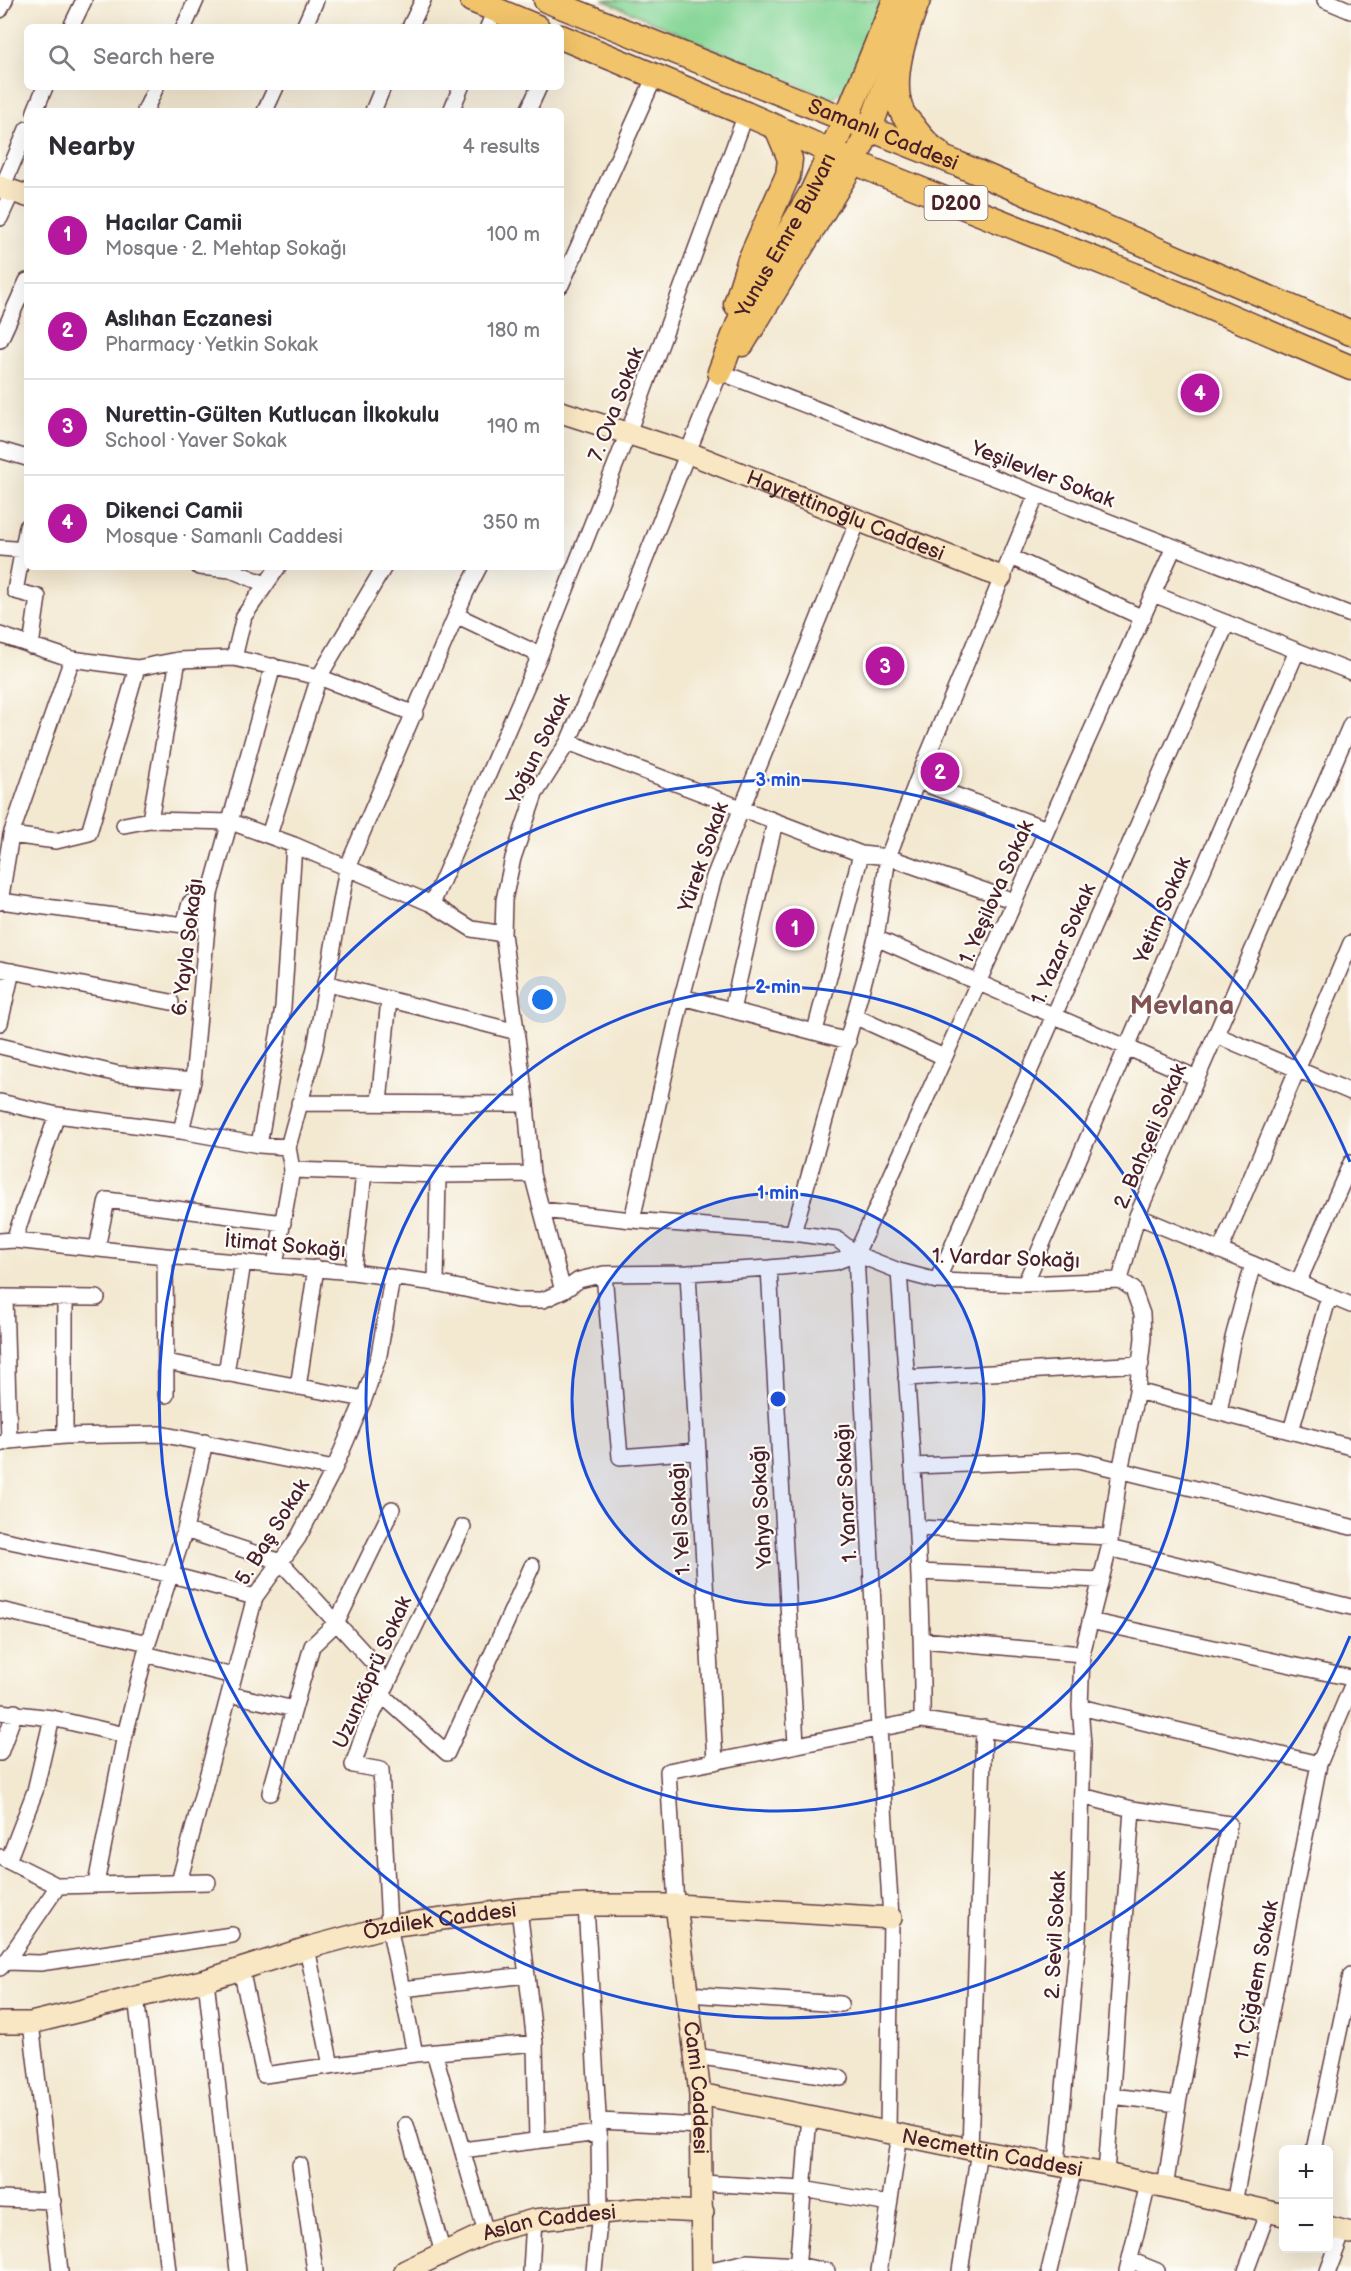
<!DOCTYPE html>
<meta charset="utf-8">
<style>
:root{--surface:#fff;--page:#f7f7f7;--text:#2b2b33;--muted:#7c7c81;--line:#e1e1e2;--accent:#b5179e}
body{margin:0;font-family:"Balsamiq Sans",sans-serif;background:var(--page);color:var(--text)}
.controls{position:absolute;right:18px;bottom:18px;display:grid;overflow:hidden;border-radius:9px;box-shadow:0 6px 24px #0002}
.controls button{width:54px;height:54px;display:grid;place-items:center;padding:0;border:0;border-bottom:2px solid var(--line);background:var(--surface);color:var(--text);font:30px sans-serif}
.you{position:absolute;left:543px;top:1000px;width:21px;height:21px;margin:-15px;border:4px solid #fff;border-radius:50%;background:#1a73e8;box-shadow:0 0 0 9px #1a73e833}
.badge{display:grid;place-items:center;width:39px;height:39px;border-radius:50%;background:var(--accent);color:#fff;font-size:20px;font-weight:700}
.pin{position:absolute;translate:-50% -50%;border:3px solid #fff;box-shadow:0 2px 6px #0006}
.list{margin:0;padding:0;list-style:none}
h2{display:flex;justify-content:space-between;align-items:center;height:78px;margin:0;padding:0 24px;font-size:26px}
h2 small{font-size:20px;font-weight:400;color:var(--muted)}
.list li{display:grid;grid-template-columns:39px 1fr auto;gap:18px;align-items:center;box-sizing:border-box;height:96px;padding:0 24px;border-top:2px solid var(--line)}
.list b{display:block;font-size:22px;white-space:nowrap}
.list p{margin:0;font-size:20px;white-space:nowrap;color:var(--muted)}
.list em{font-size:20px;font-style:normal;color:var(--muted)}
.icon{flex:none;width:33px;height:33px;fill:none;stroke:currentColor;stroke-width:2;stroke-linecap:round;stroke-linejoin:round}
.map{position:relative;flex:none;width:1351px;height:2271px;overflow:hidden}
.search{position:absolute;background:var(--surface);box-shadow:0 6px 24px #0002;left:24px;top:24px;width:540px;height:66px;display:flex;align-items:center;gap:15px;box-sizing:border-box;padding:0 21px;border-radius:9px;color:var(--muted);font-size:22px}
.panel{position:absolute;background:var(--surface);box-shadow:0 6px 24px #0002;left:24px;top:108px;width:540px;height:462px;border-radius:9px}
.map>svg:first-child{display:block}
</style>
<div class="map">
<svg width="1351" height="2271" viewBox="0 0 1351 2271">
<rect width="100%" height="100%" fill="#fdfcf7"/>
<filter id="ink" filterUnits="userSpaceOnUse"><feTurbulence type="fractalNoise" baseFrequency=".0167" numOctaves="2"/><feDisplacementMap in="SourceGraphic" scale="12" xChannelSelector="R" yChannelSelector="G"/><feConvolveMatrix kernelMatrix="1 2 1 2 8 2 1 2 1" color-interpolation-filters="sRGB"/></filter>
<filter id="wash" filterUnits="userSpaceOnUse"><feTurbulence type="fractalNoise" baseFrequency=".008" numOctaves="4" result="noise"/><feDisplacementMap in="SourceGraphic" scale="24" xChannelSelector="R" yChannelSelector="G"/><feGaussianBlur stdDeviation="1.35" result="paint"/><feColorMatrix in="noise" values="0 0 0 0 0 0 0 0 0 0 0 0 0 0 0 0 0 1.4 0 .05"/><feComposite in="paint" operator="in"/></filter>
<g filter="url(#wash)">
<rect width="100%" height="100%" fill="#f3e8d0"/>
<path fill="#85d696" stroke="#687a60" stroke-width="1.5" d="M 603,0 L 882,0 L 848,87 L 831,100 Z"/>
</g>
<g filter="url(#ink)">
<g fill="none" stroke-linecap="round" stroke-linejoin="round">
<defs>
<path id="street" d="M 1325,0 L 1351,11
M 0,10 L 5,0
M 71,27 L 84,0
M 184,27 L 196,0
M 304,27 L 316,0
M 410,27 L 423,0
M 488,27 L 495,10
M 35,111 L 45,87
M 145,111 L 156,87
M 265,111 L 276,87
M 373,111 L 383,87
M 451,111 L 461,87
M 528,111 L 539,87
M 2,188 L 27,129
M 0,218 L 12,192
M 561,285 L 655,76
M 0,340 L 27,281
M 0,450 L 27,458
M 27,527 L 15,591 L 38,597 L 31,646
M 0,548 L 27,550
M 1011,557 L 1143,618
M 199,567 L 231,570 L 265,584
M 1153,594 L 1351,672
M 456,615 L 540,655
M 0,635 L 72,659 L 137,668 L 178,660 L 234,658 L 319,677 L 415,714
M 234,658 L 244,616 L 278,567
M 568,742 L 861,854 L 888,857 L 1014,901
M 917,781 L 1047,829
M 150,820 L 178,660
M 124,825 L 150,820 L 231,822 L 294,845 L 432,904 L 472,929 L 503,934
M 11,835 L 56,841 L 89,833 L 137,668
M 269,835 L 319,677 L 384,567
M 0,901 L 184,925 L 190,903 L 210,894
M 0,902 L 11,835 L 72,659
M 432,904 L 540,655 L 628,433 L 746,114
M 876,938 L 1197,1078
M 0,969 L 171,1002
M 325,983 L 517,1032
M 682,997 L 848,1041
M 732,1010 L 775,822
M 854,1016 L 944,1057
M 0,1023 L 12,971
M 815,1031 L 861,854
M 1216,1035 L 1351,1092
M 0,1046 L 118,1074 L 193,1081
M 0,1102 L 57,1115 L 181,1131 L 259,1145 L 288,1147
M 299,1103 L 526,1104
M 379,1103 L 389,999
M 181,1131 L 193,1081 L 210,894 L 273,666
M 259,1145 L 283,1007 L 294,845
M 292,1170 L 438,1175 L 532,1174
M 542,1210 L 632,1220 L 793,1233 L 837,1239 L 856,1254 L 899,1271 L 937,1281 L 1025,1284 L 1120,1280
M 1137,1216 L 1351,1305
M 632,1220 L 682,997 L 714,877 L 858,521
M 793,1233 L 876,938 L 888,857 L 917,781 L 1037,494
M 14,1240 L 57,1115
M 0,1241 L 14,1240 L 165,1256 L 353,1272 L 436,1283 L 517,1300 L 543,1300 L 563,1291 L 579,1280 L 604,1274 L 688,1273 L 769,1268 L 835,1262 L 856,1254
M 97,1248 L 107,1200 L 283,1223
M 1220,1251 L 1351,943
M 165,1256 L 166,1395
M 275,1265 L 292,1170 L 288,1147 L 315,1048 L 347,868 L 466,592 L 479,567
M 769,1268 L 796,1744
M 899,1271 C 909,1420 923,1570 922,1720
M 353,1272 L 364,1173
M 688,1273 L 715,1762
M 604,1274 L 620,1457 L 698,1451
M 937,1281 L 1227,623
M 436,1283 L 438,1175
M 1298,1283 L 1351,1163
M 1025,1284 L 1297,651
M 563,1291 L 532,1174 L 526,1104 L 503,934 L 504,900 L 513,858 L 535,794 L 568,742 L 613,640 L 720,372 L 1351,615
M 0,1297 L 97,1298
M 5,1297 L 9,1441
M 166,1362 L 364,1399
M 226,1374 L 243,1262
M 906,1378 L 1141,1364
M 298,1387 L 316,1268
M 1137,1391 L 1351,1447
M 1219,1412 L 1233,1338 L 1253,1264
M 1291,1431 L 1329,1296
M 65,1436 L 65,1298
M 0,1444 L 9,1441 L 65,1436 L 160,1434 L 334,1469
M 912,1466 L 1078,1460 L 1351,1527
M 917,1528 L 1110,1537
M 185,1530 L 281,1562 L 376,1666 L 382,1695 L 447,1753 L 532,1566
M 0,1539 L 172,1575 L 255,1597
M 1109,1548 L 1351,1607
M 919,1572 L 1101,1580
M 0,1610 L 148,1643
M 1090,1621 L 1351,1678
M 922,1640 L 1082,1654
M 145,1654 L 233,1676
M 229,1694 L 294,1709
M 1080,1707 L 1319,1764
M 0,1712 L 52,1718 L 125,1735
M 0,1753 L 15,1712
M 270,1793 L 312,1646 L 337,1622 L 392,1509
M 1082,1796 L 1132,1809 L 1229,1824 L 1178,2104 L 1165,2188
M 0,1857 L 58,1886
M 8,1861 L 35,1791 L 52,1718
M 179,1882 L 255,1597 L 298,1538 L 334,1469 L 364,1399 L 379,1355 L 392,1278
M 96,1884 L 125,1735 L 148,1643 L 185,1530 L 205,1442
M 586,1905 L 599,2133 L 600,2213 L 594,2271
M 676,1905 L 668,1771 L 922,1720 L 1083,1744
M 519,1909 L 535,2043 L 537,2141
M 307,1948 L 331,2066
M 6,1962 L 40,1963 L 232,1935
M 0,1968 L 6,1962 L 58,1886 L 208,1882
M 241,1969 L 264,2075 L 415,2054 L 535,2043
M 206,1980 L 238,2271
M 402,1989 L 527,1975
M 687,1994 L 841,2004
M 136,1996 L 168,2271
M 31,2023 L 60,2271
M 434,2052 L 486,2233
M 415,2054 L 389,1926 L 381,1770 L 353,1765 L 365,1730 L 463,1527
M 695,2056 L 841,2078
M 1112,2096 L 1178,2104
M 599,2121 L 701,2126
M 406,2125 L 443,2253
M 888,2131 L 891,1918 L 879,1729 L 856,1254 L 1174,547
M 970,2149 L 984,1728
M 462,2150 L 599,2133
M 1314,2150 L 1351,1975
M 1057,2164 L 1078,1938 L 1083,1744 L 1080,1707 L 1082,1654 L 1109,1548 L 1120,1471 L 1137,1391 L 1143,1338 L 1142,1314 L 1133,1289 L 1120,1280 L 1137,1216 L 1351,724
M 300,2165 L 315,2271
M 1106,2174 L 1132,1809
M 702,2183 L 803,2189 L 889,2204
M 0,2199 L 53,2201
M 1234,2203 L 1319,1764 L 1351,1688
M 1130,2260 L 1157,2271
M 531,2271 L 534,2220
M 706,2271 L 747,2262 L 797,2265 L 827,2271
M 797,2271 L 809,2115
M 879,2271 L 900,2134
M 960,2271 L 979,2151
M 1049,2271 L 1074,2168
M 1127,2271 L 1148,2184
M 1246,2271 L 1268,2211
M 1328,2271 L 1343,2231"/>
<g id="secondary">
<path d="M 0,187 L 27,196"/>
<path id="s1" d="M 561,412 L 689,453 L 1001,577"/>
<path id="s2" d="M 676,1905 L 700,2094 L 702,2271"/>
<path id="s3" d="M 0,2023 L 31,2023 L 206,1980 L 307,1948 L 389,1926 L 519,1909 L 586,1905 L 676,1905 L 891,1918"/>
<path id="s4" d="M 700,2094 L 979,2151 L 1106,2174 L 1284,2215"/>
<path d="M 1328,2227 L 1351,2233"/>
<path id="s5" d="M 405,2271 L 486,2233 L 534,2220 L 640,2209 L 703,2212"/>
</g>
<g id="primary">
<path d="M 472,0 L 537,27"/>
<path id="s6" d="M 546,0 L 958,164 L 1351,333"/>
<path d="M 918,0 C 906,31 887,82 903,114 C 906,119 912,124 915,129 C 922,138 928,146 938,152"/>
<path d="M 561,37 L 746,114 L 877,172 L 1134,275 L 1351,368"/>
<path d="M 736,304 L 749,262 L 788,175 L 790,159 L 777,128"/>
<path d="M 742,344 L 854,161 L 870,128 L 906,29"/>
<path id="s7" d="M 720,372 L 745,307 L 812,192 L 846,119 L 895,0"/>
</g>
</defs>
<use href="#street" stroke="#633d44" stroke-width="18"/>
<use href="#secondary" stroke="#633d44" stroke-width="24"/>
<use href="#primary" stroke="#633d44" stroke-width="27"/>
<use href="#street" stroke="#fff" stroke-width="15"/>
<use href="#secondary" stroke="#f9e7c3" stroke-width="21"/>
<use href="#primary" stroke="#f1c36a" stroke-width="24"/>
</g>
</g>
<circle cx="778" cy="1399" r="206" fill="#1d4ed8" fill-opacity=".12"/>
<g fill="none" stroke="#1d4ed8" stroke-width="3">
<circle cx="778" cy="1399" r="206"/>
<circle cx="778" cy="1399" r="412"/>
<path d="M1350 1636A619 619 0 1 1 1350 1162"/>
</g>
<g text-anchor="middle" stroke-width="4.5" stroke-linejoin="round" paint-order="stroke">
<rect fill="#fdfcf7" stroke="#806168" stroke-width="1.5" x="924.5" y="186" width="63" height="34" rx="4.5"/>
<g font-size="20" font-weight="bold" fill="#4a1f2b">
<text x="956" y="210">D200</text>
</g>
<g font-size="21" fill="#4a1f2b" stroke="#fdfcf7">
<text dy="7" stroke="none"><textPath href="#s6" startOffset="363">Samanlı Caddesi</textPath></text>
<text dy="7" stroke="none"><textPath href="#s7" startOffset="152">Yunus Emre Bulvarı</textPath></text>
<text transform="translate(616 404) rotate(-69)" y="7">7. Ova Sokak</text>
<text transform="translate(1043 474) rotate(21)" y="7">Yeşilevler Sokak</text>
<text dy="7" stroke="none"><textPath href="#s1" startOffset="303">Hayrettinoğlu Caddesi</textPath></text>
<text transform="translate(538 749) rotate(-64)" y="7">Yoğun Sokak</text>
<text transform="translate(703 857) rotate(-71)" y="7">Yürek Sokak</text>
<text transform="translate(996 892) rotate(-66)" y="7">1. Yeşilova Sokak</text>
<text transform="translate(1162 910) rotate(-67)" y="7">Yetim Sokak</text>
<text transform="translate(1063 944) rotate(-66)" y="7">1. Yazar Sokak</text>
<text transform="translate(187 947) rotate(-83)" y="7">6. Yayla Sokağı</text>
<text transform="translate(1150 1136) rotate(-67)" y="7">2. Bahçeli Sokak</text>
<text transform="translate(285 1245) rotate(5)" y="7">İtimat Sokağı</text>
<text transform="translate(1006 1258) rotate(2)" y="7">1. Vardar Sokağı</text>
<text transform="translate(846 1493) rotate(-93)" y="7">1. Yanar Sokağı</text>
<text transform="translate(761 1507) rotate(-93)" y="7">Yahya Sokağı</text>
<text transform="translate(680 1519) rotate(-93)" y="7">1. Yel Sokağı</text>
<text transform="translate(272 1532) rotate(-58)" y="7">5. Baş Sokak</text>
<text transform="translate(372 1672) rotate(-66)" y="7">Uzunköprü Sokak</text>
<text dy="7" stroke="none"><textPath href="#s3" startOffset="453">Özdilek Caddesi</textPath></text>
<text transform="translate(1055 1935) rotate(-87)" y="7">2. Sevil Sokak</text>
<text transform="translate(1256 1980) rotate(-79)" y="7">11. Çiğdem Sokak</text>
<text dy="7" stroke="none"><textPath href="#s2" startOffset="184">Cami Caddesi</textPath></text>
<text dy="7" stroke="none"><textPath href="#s4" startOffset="298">Necmettin Caddesi</textPath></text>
<text dy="7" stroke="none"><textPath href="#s5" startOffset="154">Aslan Caddesi</textPath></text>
</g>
<g font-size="27" font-weight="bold" fill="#805454" stroke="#fdfcf7">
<text x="1182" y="1014">Mevlana</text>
</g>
</g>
<circle cx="778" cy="1399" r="9" fill="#1d4ed8" stroke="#fdfcf7" stroke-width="3"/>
<g font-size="18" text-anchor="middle" font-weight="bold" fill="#1d4ed8" stroke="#fdfcf7" stroke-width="4.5" stroke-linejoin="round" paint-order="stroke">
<text x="778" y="786">3 min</text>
<text x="778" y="993">2 min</text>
<text x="778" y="1199">1 min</text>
</g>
</svg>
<div class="controls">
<button>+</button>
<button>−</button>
</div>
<div class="you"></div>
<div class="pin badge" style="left:795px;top:928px">1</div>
<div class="pin badge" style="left:940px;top:772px">2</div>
<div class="pin badge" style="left:885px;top:666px">3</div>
<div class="pin badge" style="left:1200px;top:393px">4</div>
<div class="search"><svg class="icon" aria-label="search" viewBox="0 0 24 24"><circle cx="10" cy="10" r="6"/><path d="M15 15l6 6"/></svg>Search here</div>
<section class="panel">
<h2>Nearby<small>4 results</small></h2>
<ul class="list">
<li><span class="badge">1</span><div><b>Hacılar Camii</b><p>Mosque · 2. Mehtap Sokağı</p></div><em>100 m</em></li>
<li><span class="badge">2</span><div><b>Aslıhan Eczanesi</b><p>Pharmacy · Yetkin Sokak</p></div><em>180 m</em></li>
<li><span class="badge">3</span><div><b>Nurettin-Gülten Kutlucan İlkokulu</b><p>School · Yaver Sokak</p></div><em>190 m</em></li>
<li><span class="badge">4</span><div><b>Dikenci Camii</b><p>Mosque · Samanlı Caddesi</p></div><em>350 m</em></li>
</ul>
</section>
</div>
